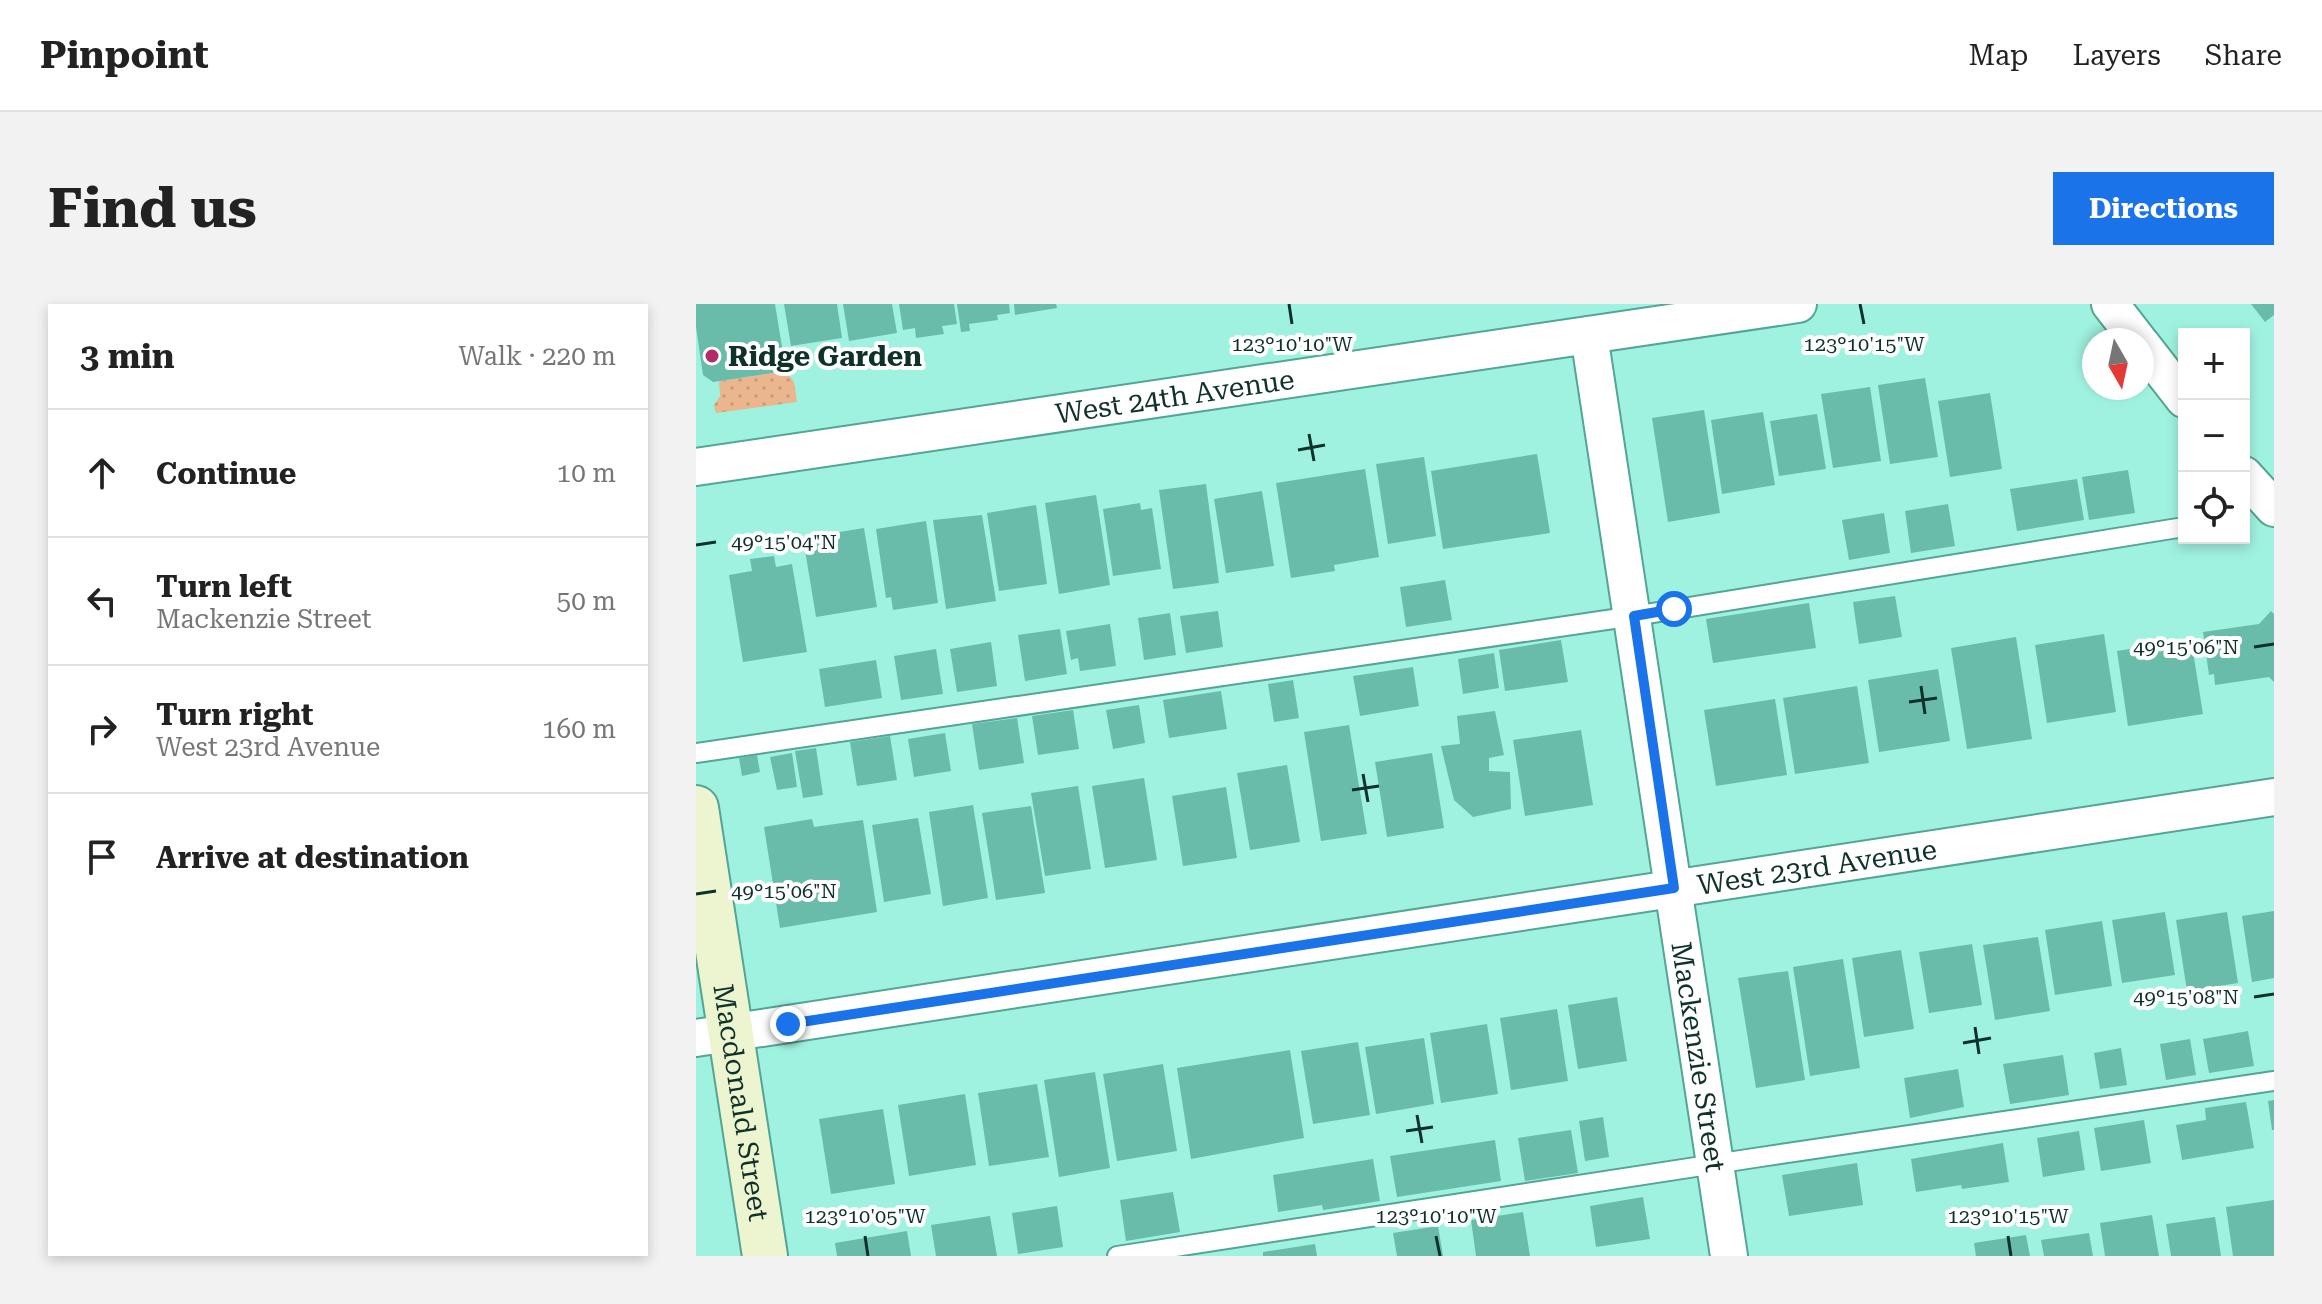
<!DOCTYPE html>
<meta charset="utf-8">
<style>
:root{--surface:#fff;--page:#f2f2f2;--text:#222;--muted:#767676;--line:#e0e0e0;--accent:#1a73e8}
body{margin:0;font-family:"Roboto Serif",serif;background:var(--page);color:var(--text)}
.controls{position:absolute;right:24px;top:24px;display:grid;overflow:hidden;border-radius:0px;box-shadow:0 4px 12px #0003}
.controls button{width:72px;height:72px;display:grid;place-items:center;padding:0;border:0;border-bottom:2px solid var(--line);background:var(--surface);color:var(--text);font:40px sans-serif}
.compass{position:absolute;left:1386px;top:24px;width:72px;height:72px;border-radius:50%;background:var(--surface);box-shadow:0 4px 12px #0003;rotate:171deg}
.stop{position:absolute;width:24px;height:24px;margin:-18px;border:6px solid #1a73e8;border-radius:50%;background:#fff}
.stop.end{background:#1a73e8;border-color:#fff;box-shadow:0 2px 8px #0008}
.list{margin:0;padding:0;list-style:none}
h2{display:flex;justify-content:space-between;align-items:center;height:104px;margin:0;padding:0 32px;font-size:34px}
h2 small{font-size:26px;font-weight:400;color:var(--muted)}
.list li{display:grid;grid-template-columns:52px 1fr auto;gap:24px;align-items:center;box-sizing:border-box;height:128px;padding:0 32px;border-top:2px solid var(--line)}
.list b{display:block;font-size:30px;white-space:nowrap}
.list p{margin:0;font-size:26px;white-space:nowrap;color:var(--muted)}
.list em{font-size:26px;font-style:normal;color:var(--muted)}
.icon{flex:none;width:44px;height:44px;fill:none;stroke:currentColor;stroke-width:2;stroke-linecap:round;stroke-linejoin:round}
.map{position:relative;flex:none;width:1578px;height:952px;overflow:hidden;border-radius:0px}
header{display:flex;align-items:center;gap:48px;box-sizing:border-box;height:112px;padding:0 40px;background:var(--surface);border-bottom:2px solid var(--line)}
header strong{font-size:38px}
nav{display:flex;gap:44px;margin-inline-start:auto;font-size:28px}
.intro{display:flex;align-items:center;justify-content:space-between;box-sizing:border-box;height:192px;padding:0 48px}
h1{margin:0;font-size:56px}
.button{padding:20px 36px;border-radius:0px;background:var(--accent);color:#fff;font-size:28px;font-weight:700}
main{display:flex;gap:48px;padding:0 48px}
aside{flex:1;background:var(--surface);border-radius:0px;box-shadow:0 4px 12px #0003}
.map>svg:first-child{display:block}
</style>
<header>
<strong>Pinpoint</strong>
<nav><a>Map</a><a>Layers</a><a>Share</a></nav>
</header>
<div class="intro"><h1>Find us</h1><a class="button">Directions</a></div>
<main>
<aside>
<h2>3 min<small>Walk · 220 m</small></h2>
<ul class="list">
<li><svg class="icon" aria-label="ahead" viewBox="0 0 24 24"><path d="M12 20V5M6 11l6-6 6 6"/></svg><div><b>Continue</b></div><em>10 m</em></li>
<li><svg class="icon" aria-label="left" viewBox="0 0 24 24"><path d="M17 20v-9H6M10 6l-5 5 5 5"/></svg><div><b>Turn left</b><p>Mackenzie Street</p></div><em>50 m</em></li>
<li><svg class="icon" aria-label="right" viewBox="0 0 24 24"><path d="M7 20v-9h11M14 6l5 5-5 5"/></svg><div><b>Turn right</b><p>West 23rd Avenue</p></div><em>160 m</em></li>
<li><svg class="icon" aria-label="arrive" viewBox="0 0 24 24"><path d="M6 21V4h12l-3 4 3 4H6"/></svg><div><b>Arrive at destination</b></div></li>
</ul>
</aside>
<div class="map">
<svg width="1578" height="952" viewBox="0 0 1578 952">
<defs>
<pattern id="grass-dots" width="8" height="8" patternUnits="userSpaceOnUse" patternTransform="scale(2)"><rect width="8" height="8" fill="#ebb58d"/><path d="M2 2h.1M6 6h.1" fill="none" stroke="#c89c7a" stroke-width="1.8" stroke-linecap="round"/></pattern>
</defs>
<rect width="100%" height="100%" fill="#a0f2e0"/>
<path fill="url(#grass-dots)" d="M 90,67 L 98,78 L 101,98 L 20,109 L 18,101 L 24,92 L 23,77 Z"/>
<path fill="#69bbaa" d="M 0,0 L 79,0 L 90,67 L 17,78 L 7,71 L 0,23 Z
M 88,0 L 141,0 L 146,34 L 95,42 Z
M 147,0 L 196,0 L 201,29 L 153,37 Z
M 203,0 L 258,0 L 261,20 L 246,22 L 248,30 L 220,34 L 219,24 L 207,26 Z
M 261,0 L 313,0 L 314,9 L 301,11 L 302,16 L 273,20 L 274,27 L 265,28 Z
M 318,0 L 360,0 L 361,4 L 319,11 Z
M 1555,0 L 1578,0 L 1578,11 L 1569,18 Z
M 1229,74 L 1242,153 L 1194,160 L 1182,81 Z
M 1174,83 L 1185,157 L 1137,164 L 1125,90 Z
M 1294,89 L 1306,165 L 1254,173 L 1242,97 Z
M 1008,106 L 1024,209 L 972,218 L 956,114 Z
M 1067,108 L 1079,181 L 1026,190 L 1015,116 Z
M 1121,110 L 1130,165 L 1083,172 L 1074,117 Z
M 841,150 L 854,229 L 747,245 L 735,167 Z
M 728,153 L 740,232 L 692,240 L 680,160 Z
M 669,165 L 683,253 L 638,261 L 639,267 L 595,274 L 580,179 Z
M 1432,166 L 1439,209 L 1393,216 L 1386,173 Z
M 1381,175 L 1388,216 L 1321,227 L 1314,185 Z
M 510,180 L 523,279 L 477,285 L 463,186 Z
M 566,187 L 578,262 L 530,269 L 518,195 Z
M 400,191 L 414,281 L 363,290 L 349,199 Z
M 444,199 L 445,206 L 456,204 L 465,265 L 417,272 L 407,205 Z
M 1252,200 L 1259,242 L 1215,249 L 1209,207 Z
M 340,201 L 351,280 L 303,287 L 291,209 Z
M 1188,209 L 1194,249 L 1153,256 L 1146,216 Z
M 286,211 L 300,297 L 250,305 L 237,216 Z
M 230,217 L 242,299 L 197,306 L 195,293 L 190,294 L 180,225 Z
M 168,224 L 181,303 L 120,313 L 107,234 Z
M 78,252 L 80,263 L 96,260 L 111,348 L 47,358 L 33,271 L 56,267 L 54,255 Z
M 749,276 L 756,316 L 710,323 L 704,283 Z
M 1199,292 L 1206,333 L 1163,340 L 1157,298 Z
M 1113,299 L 1120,344 L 1017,359 L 1010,315 Z
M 522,307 L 527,343 L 490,349 L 484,312 Z
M 1575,307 L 1578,310 L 1578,378 L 1573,373 L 1519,381 L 1518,370 L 1513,371 L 1507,328 L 1563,320 Z
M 474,309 L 480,351 L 448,356 L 442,314 Z
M 414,320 L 420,362 L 384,367 L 382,354 L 375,356 L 370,327 Z
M 364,325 L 371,370 L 329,377 L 322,331 Z
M 1408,330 L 1420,408 L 1351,419 L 1339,341 Z
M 1320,333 L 1336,435 L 1271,445 L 1255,344 Z
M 1495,335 L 1507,410 L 1432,422 L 1421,347 Z
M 865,336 L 872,378 L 809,387 L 803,346 Z
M 295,338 L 301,382 L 261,388 L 254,345 Z
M 240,345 L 247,390 L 205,396 L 198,352 Z
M 798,349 L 803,384 L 767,390 L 762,355 Z
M 180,356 L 186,394 L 129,403 L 123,365 Z
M 717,363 L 723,402 L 664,412 L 657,372 Z
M 1242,365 L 1254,437 L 1183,448 L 1172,376 Z
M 597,376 L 603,414 L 578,418 L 572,380 Z
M 1161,382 L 1173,459 L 1099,470 L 1087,394 Z
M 525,387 L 531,425 L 473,434 L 467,396 Z
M 1079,395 L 1091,471 L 1020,482 L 1008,406 Z
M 443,401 L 449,439 L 417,445 L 410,406 Z
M 377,406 L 383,445 L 342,451 L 336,412 Z
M 799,407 L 808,451 L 793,454 L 793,467 L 814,468 L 815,505 L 777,513 L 758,496 L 745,442 L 764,440 L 761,412 Z
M 321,414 L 328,459 L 283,466 L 276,420 Z
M 653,421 L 671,530 L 625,537 L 608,428 Z
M 885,426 L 897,501 L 829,512 L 817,436 Z
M 249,429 L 255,467 L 218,473 L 212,435 Z
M 194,432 L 201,476 L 161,482 L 154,438 Z
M 120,444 L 127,491 L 107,494 L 99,447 Z
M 96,449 L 101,483 L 81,486 L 74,453 Z
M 736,449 L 748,524 L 691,533 L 679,458 Z
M 61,451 L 64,468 L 46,472 L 43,454 Z
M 591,461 L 604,538 L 554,546 L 541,469 Z
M 448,474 L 461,556 L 409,564 L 396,482 Z
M 382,482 L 395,565 L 349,572 L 335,489 Z
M 530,483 L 541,554 L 487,562 L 476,492 Z
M 277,501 L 292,594 L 247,602 L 233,508 Z
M 335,502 L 349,589 L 300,596 L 286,509 Z
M 222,514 L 235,590 L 188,598 L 176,521 Z
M 116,515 L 118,523 L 167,516 L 181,608 L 84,624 L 68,523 Z
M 1578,607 L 1578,674 L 1556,678 L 1546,612 Z
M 1469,608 L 1479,671 L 1426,679 L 1416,616 Z
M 1531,608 L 1542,679 L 1491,687 L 1480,616 Z
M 1406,617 L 1416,682 L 1359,691 L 1349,626 Z
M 1342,633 L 1354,707 L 1299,716 L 1287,641 Z
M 1276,640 L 1286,701 L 1233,709 L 1223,648 Z
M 1205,646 L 1218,725 L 1168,733 L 1156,654 Z
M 1147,655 L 1164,764 L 1114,772 L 1097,663 Z
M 1092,667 L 1109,776 L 1060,784 L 1042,674 Z
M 921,693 L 931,757 L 882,765 L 872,701 Z
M 861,705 L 872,777 L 815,786 L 804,714 Z
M 791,720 L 802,790 L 745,799 L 734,729 Z
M 1552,727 L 1558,762 L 1513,769 L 1507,735 Z
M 728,734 L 738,800 L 680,810 L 669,743 Z
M 1494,735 L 1500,771 L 1470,776 L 1464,740 Z
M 662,738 L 674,811 L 617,820 L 605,747 Z
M 1425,744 L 1431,781 L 1404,785 L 1398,749 Z
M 594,746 L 608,834 L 495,855 L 481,764 Z
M 1367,751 L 1373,791 L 1314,800 L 1307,760 Z
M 467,760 L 481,847 L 421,857 L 407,770 Z
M 1262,765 L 1268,803 L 1214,814 L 1208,774 Z
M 399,768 L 414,864 L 363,873 L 348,776 Z
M 341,780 L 353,853 L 293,862 L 282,789 Z
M 269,790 L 280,861 L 213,872 L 202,801 Z
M 1578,796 L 1578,826 L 1576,826 L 1572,797 Z
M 1550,798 L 1558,844 L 1486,856 L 1480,821 L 1510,816 L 1509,804 Z
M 187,805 L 199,880 L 135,890 L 123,815 Z
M 907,813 L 913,853 L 889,857 L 883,817 Z
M 1448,816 L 1455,859 L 1405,867 L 1398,824 Z
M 875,826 L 882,869 L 829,877 L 822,834 Z
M 1383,827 L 1389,866 L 1347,873 L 1341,834 Z
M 799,836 L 805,877 L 701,893 L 694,852 Z
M 1307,839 L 1313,878 L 1266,885 L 1265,881 L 1220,888 L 1215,855 Z
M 677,855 L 684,897 L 627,906 L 626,901 L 582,908 L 577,871 Z
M 1161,859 L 1167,901 L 1093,912 L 1086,871 Z
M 477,888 L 484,928 L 430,937 L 424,896 Z
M 947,893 L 954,935 L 900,943 L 894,902 Z
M 1578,896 L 1578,952 L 1537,952 L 1530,903 Z
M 361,902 L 367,943 L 322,950 L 316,909 Z
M 827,908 L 834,952 L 780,952 L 775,916 Z
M 1456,911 L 1463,952 L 1409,952 L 1404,919 Z
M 294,912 L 301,952 L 240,952 L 235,921 Z
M 1519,913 L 1525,952 L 1475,952 L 1470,920 Z
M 742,922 L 747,952 L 701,952 L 697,929 Z
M 211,927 L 215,952 L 141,952 L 139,939 Z
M 1393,929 L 1397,952 L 1348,952 L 1345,936 Z
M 1330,931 L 1334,952 L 1280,952 L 1278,939 Z
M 619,940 L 621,952 L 567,952 L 567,948 Z"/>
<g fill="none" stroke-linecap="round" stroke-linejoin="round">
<defs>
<path id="lane" d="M 0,449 L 938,312 L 1488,223
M 421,952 L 1058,854 L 1578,777"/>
<g id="street">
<path d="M 1414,0 L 1442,36"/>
<path id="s1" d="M 893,31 L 1033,952"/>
<path d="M 1446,41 L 1488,95"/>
<path id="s2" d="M 0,163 L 1102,0"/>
<path d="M 1548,171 L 1578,204"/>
<path id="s3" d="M 0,734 L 1578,493"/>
</g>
<g id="secondary">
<path id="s4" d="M 0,504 L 69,952"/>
</g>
</defs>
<use href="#lane" stroke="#53a595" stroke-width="22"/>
<use href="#street" stroke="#53a595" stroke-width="40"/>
<use href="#secondary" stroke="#53a595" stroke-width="48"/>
<use href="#lane" stroke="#fff" stroke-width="18"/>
<use href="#street" stroke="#fff" stroke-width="36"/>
<use href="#secondary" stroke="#edf4d0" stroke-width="44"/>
</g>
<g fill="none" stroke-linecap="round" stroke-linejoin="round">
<path stroke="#1a73e8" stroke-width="10" d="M 92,720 L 978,584 L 938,312 L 978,305"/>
</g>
<path fill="none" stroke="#0e312a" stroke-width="3" d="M 593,0 L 596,20M 1164,0 L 1168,20M 613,130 L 618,157M 602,146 L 629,141M 0,241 L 20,238M 1558,343 L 1578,340M 1225,382 L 1229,410M 1213,398 L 1241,394M 667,470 L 672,498M 656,486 L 683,482M 0,590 L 20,587M 1558,693 L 1578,690M 1279,723 L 1283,750M 1267,739 L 1295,734M 721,811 L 726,839M 710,827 L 737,823M 169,932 L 172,952M 740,932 L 744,952M 1312,932 L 1315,952"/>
<circle fill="#b42b69" stroke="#fff" stroke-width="3" cx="16" cy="52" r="8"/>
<g text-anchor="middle" stroke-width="8" stroke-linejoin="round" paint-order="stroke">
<g font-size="28" font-weight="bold" fill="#0e312a" stroke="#fff" text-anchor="start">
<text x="32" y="62">Ridge Garden</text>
</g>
<g font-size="28" fill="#0e312a" stroke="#fff">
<text dy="10" stroke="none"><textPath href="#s2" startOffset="484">West 24th Avenue</textPath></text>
<text dy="10" stroke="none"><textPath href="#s3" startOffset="1134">West 23rd Avenue</textPath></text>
<text dy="10" stroke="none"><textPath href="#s1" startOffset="730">Mackenzie Street</textPath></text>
<text dy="10" stroke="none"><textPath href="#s4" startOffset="298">Macdonald Street</textPath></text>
</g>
</g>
<g font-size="20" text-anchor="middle" fill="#0e312a" stroke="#fff" stroke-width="8" stroke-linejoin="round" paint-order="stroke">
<text x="596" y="47">123°10'10"W</text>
<text x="1168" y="47">123°10'15"W</text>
<text x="88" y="245">49°15'04"N</text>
<text x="1490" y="350">49°15'06"N</text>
<text x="88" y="594">49°15'06"N</text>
<text x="1490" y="700">49°15'08"N</text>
<text x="169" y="919">123°10'05"W</text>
<text x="740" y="919">123°10'10"W</text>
<text x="1312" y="919">123°10'15"W</text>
</g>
</svg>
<div class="controls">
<button>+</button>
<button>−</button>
<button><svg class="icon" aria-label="locate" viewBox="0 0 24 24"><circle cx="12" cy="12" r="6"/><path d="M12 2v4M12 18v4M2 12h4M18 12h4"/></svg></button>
</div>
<svg class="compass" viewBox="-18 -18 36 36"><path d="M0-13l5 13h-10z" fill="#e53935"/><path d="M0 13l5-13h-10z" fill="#767676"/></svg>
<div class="stop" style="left:978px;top:305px"></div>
<div class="stop end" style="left:92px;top:720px"></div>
</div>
</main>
